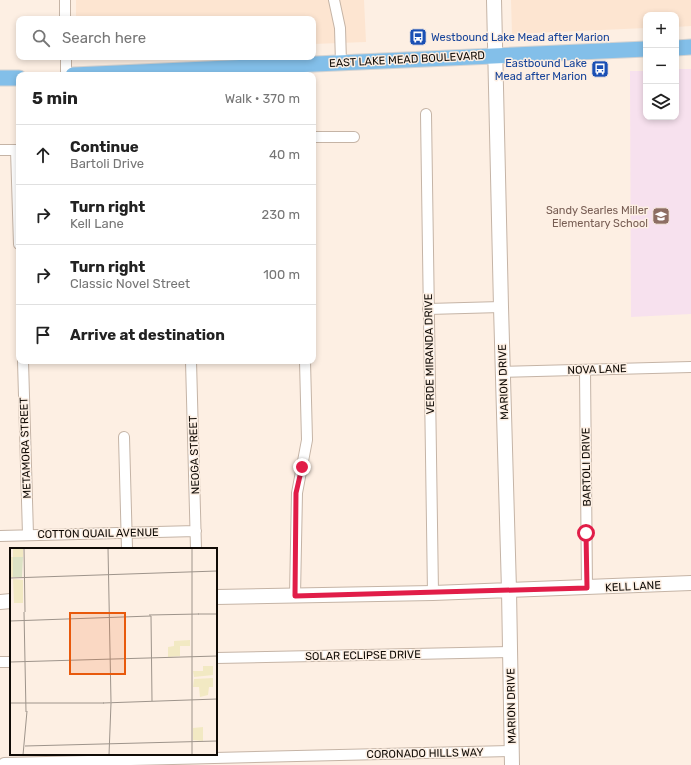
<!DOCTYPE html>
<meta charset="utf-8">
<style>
:root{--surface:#fff;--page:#f6f6f6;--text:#222;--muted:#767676;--line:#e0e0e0}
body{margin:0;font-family:Rubik,sans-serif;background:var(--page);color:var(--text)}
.controls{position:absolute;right:12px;top:12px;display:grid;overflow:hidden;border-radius:8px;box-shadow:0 2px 6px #0003}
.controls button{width:36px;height:36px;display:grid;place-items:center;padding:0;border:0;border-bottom:1px solid var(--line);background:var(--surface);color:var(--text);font:20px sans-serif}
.stop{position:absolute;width:12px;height:12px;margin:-9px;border:3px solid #e11d48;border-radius:50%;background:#fff}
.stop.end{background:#e11d48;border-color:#fff;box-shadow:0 1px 4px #0008}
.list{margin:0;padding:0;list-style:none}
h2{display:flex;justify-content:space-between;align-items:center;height:52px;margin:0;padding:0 16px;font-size:17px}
h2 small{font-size:13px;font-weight:400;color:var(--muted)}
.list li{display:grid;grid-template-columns:26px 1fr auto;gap:12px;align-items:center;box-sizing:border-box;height:60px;padding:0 16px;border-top:1px solid var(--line)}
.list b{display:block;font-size:15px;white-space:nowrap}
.list p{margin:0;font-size:13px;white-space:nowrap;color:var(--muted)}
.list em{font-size:13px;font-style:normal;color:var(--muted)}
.icon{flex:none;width:22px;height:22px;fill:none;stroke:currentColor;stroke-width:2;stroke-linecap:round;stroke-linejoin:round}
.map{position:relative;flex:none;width:691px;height:765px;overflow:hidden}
.search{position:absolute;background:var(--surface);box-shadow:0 2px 6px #0003;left:16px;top:16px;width:300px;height:44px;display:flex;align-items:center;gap:10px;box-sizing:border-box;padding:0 14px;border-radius:8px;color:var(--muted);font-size:15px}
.panel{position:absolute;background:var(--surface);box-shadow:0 2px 6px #0003;left:16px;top:72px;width:300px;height:292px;border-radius:8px}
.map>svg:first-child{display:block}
</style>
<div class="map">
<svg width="691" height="765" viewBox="0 0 691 765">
<rect width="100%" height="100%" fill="#fdefe3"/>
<path fill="#fde5d1" d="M 76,0 L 364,0 L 366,42 L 313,44 L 313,19 L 76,19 Z
M 511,0 L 691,0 L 691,26 L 676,27 L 676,15 L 646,15 L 646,28 L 512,34 Z"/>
<path fill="#f7e1ee" d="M 676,69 L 691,69 L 691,314 L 631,317 L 630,71 L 646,71 L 646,117 L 676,117 Z"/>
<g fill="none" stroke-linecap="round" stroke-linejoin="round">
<defs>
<path id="street" d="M 65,0 L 65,19
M 334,0 L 340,28 L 341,63
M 66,57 L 66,75
M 426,114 L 433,593
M 313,137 L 354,137
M 0,150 L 19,150
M 16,150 L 19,244
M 428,309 L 501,307
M 23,361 L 28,535
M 191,361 L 196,549
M 585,370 L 587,588
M 503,372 L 691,367
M 124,437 L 127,549
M 0,536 L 196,531
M 295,596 L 297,493 L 307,440 L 305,361
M 216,658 L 510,652
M 1,662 L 11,662
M 4,763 L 511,751"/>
<path id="secondary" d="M 494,0 L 501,307 L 509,590 L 512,765
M 216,597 L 433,593 L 691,583
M 0,602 L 11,601"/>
<path id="primary" d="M 676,48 L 691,47
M 73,75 L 646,49
M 0,78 L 19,78"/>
</defs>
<use href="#street" stroke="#c5b4a6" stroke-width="12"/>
<use href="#secondary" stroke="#c5b4a6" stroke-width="16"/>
<use href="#primary" stroke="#d4d3d2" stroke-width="17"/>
<use href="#street" stroke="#fff" stroke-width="10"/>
<use href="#secondary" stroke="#fff" stroke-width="14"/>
<use href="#primary" stroke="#83bfe9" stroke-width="15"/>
</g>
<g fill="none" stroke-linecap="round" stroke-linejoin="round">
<path stroke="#e11d48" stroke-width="5" d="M 302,467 L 296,493 L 295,596 L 587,588 L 586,533"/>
</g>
<defs>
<symbol id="bus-square" viewBox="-11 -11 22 22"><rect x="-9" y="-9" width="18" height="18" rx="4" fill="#1a4fb4" stroke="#fdefe3"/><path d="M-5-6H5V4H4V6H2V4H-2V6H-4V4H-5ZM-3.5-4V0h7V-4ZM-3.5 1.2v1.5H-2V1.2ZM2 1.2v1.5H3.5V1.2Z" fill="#fff"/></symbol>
<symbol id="school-square" viewBox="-11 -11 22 22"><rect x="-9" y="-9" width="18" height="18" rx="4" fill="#8d6e63" stroke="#fdefe3"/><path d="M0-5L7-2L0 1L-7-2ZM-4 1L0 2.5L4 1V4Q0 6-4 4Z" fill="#fff"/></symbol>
</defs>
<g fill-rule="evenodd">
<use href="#bus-square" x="408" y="27" width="20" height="20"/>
<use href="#bus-square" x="590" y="59" width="20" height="20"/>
<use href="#school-square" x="651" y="206" width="20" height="20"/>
</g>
<g text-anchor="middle" stroke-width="3" stroke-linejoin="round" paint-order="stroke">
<g font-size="11" fill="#164399" stroke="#fdefe3" text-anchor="start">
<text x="431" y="41">Westbound Lake Mead after Marion</text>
<text x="587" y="67" text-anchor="end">Eastbound Lake<tspan x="587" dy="13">Mead after Marion</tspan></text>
</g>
<g font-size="11" fill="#100b06" stroke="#fdefe3">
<text transform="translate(407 59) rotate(-3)" y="4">EAST LAKE MEAD BOULEVARD</text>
<text transform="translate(429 354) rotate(-91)" y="4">VERDE MIRANDA DRIVE</text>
<text transform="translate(597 369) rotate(-2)" y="4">NOVA LANE</text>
<text transform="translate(503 382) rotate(-92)" y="4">MARION DRIVE</text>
<text transform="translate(25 448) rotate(-92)" y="4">METAMORA STREET</text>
<text transform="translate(194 455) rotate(-92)" y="4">NEOGA STREET</text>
<text transform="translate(586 467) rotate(-91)" y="4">BARTOLI DRIVE</text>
<text transform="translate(98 533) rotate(-1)" y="4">COTTON QUAIL AVENUE</text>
<text transform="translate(633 586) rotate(-3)" y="4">KELL LANE</text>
<text transform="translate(363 655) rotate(-1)" y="4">SOLAR ECLIPSE DRIVE</text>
<text transform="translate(511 706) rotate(-91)" y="4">MARION DRIVE</text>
<text transform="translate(425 753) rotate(-1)" y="4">CORONADO HILLS WAY</text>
</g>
<g font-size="11" fill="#785e54" stroke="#fdefe3" text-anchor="end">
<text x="648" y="214">Sandy Searles Miller<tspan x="648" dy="13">Elementary School</tspan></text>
</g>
</g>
<g transform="translate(10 548)">
<rect width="207" height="207" fill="#fdefe3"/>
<path d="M 3,9 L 13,9 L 12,29 L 3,29 Z" fill="#dce2c5"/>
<path d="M 3,0 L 13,0 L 13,9 L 3,9 L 3,29 L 0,29 L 0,9 L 3,9 ZM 3,31 L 13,32 L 13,55 L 4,55 ZM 164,93 L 180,92 L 180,98 L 170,98 L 170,108 L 158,109 L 158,99 L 164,98 ZM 193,118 L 203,118 L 203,127 L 184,129 L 183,123 L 193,123 ZM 203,130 L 203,139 L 199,139 L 198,147 L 190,149 L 189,139 L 183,139 L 184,131 ZM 193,179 L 193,193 L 183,192 L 183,180 Z" fill="#f2e9c3"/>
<path fill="none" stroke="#9e948b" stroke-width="1" d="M 14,0 L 15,64M 98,0 L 101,154M 0,30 L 207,23M 14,64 L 16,164M 188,66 L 207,66M 139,67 L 189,66M 141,68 L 142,153M 0,73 L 141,68M 0,114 L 207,108M 0,155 L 94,155M 93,155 L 207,151M 15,198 L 207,193M 13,207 L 17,163M 99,207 L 101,155M 182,207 L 182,0"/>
<path fill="#e8590c" fill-opacity="0.15" stroke="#e8590c" stroke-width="2" d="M 60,65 L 115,65 L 115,126 L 60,126 Z"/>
<rect width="207" height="207" fill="none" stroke="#100b06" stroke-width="2"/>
</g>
</svg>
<div class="controls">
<button>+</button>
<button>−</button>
<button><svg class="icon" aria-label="layers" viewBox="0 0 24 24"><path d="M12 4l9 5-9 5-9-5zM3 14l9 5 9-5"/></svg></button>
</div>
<div class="stop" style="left:586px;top:533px"></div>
<div class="stop end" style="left:302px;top:467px"></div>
<div class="search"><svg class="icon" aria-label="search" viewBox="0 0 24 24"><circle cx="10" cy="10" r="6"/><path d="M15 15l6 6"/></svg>Search here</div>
<section class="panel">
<h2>5 min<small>Walk · 370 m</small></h2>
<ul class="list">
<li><svg class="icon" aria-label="ahead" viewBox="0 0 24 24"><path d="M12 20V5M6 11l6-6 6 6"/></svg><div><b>Continue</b><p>Bartoli Drive</p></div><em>40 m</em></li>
<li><svg class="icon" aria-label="right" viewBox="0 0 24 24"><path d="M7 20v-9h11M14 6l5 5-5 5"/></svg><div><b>Turn right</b><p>Kell Lane</p></div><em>230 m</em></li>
<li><svg class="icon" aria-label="right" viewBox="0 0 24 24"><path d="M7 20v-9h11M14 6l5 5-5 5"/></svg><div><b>Turn right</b><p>Classic Novel Street</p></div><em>100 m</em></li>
<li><svg class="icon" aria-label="arrive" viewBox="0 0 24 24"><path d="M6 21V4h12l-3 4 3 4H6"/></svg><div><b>Arrive at destination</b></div></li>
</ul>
</section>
</div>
